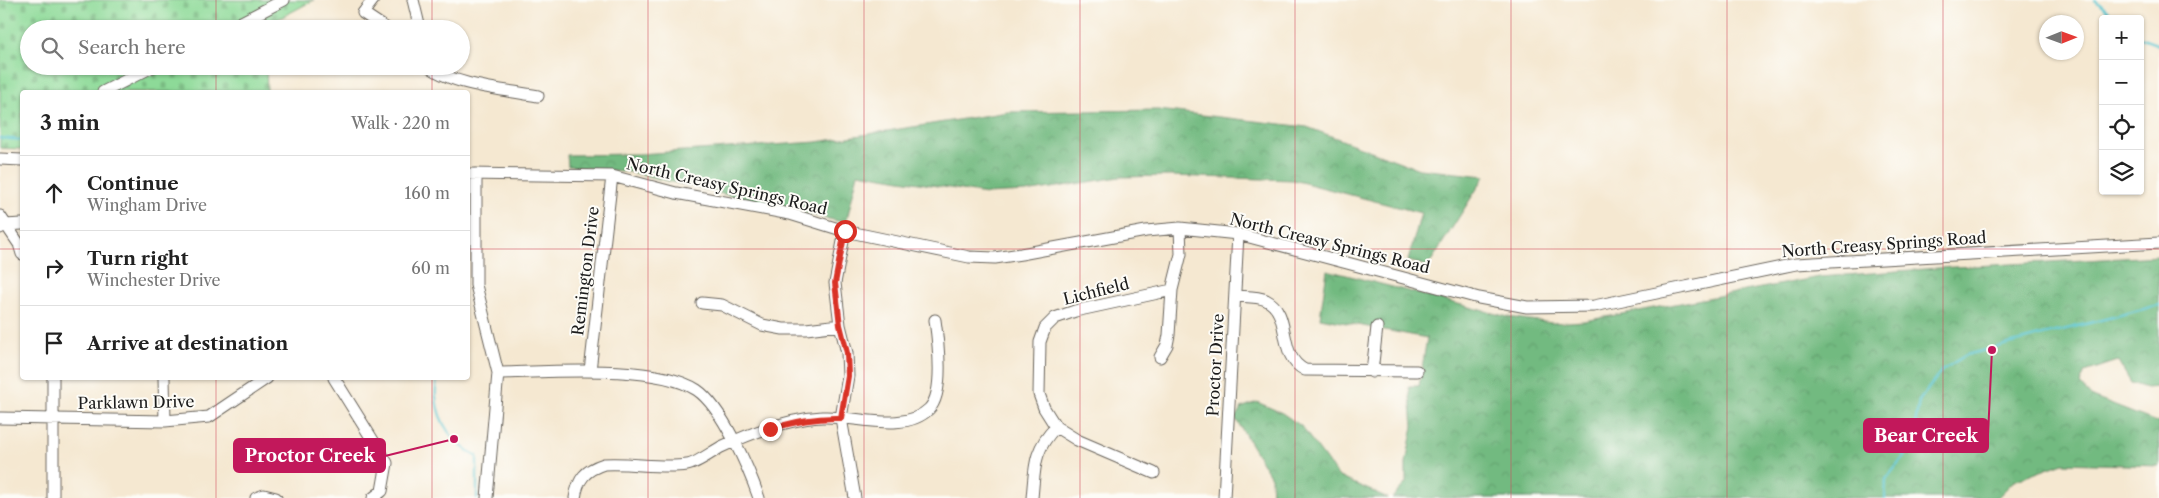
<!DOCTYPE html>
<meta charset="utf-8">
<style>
:root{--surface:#fff;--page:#f2f2f2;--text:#222;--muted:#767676;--line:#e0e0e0}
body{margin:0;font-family:"Libre Caslon Text",serif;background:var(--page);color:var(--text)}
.controls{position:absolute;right:15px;top:15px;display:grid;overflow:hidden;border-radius:5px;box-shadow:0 1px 4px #0004}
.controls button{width:45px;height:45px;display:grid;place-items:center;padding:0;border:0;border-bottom:1px solid var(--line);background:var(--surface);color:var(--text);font:25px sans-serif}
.compass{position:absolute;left:2039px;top:15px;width:45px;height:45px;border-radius:50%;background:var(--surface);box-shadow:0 1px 4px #0004;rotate:89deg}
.stop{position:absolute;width:15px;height:15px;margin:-11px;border:4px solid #d93025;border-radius:50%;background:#fff}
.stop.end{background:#d93025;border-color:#fff;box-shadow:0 1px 5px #0008}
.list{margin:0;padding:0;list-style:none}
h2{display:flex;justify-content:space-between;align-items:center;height:65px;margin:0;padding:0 20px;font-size:21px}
h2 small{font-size:16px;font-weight:400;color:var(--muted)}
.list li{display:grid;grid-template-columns:32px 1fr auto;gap:15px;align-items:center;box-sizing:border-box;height:75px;padding:0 20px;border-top:1px solid var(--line)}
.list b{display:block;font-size:19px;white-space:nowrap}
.list p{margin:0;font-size:16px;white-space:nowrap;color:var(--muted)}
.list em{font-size:16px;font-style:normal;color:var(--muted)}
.icon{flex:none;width:28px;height:28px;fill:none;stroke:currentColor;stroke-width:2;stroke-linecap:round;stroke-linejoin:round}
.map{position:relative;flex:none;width:2159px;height:498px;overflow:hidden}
.search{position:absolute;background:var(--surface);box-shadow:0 1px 4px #0004;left:20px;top:20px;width:450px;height:55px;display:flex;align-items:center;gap:12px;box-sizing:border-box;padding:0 18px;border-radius:28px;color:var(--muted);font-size:19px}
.panel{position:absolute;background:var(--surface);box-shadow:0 1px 4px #0004;left:20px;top:90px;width:450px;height:290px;border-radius:5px}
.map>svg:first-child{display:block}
</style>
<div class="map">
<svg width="2159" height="498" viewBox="0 0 2159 498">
<defs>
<pattern id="forest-crowns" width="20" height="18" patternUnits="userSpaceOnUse" patternTransform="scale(1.25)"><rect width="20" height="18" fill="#72ba80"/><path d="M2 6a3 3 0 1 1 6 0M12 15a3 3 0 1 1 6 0" fill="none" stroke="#629f6e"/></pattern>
<pattern id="cemetery-stones" width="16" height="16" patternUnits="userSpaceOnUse" patternTransform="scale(1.25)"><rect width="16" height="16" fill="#8dda98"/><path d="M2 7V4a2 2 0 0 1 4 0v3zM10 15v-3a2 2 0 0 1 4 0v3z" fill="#79ba82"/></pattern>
</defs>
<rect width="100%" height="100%" fill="#fdfcf7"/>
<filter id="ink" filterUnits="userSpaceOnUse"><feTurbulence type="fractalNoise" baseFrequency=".02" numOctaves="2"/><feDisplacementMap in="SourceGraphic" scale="10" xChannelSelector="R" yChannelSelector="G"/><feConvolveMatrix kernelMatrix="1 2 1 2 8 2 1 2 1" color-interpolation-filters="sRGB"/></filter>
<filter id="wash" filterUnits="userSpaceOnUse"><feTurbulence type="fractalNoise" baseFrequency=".0096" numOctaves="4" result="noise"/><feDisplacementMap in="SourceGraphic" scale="20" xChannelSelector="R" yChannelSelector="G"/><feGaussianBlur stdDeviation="1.12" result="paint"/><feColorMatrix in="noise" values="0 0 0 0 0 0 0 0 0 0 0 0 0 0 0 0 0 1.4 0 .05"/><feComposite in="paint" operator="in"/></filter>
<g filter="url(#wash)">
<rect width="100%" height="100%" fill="#f5e8d1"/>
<path fill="url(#forest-crowns)" stroke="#476b4e" d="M 1158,110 L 1307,127 L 1419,169 L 1485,176 L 1428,266 L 1408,261 L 1421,213 L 1293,180 L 1171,176 L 1119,177 L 1026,192 L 986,194 L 858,173 L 846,223 L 630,172 L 568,166 L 567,155 L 639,154 L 817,142 L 1008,112 Z
M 2159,256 L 2159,387 L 2146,388 L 2131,383 L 2118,361 L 2085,372 L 2080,384 L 2092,397 L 2159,423 L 2159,466 L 2063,463 L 2014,481 L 1997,498 L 1392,498 L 1406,483 L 1406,463 L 1413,426 L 1409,386 L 1419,386 L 1427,338 L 1320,318 L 1327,270 L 1508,317 L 1552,323 L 1584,321 L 1820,277 L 1937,268 Z
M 1257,402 L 1282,413 L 1301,426 L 1339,477 L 1388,498 L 1272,498 L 1271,477 L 1235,418 L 1241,408 Z"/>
<path fill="url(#cemetery-stones)" stroke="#547b5a" d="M 0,0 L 314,0 L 267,25 L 266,29 L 29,29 L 29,66 L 266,66 L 267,92 L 22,92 L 22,149 L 0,148 Z"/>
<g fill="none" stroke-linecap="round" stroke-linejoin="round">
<path stroke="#57c4cf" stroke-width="2.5" d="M 2095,0 L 2116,19
M 2140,38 L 2159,45
M 0,138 L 22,140
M 436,378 C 437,384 435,391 436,397 C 438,423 454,445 477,456 L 477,498
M 1885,498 L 1886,479 L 1911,448 L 1919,401 L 1942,370 L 1966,355 L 2159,305"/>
</g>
</g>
<g filter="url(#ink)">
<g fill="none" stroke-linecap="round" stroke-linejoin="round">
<defs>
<path id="minor" d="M 373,0 L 363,13 L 387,29
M 413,0 L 420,29
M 228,29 L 284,0
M 429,66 C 453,86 507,90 538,96
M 103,92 L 154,66
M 0,159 L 22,160
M 468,174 L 612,176 L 676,193 L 790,214 L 845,231 L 969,257 L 995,258 L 1021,254 L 1146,231 L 1180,228 L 1238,234 L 1479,298 L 1527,307 L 1594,306 L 1796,264 L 2159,243
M 476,174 L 476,285 L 498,373 L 487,498
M 0,216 L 19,244 L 22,254
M 0,228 L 5,225 L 22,224
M 845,231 L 835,283 L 840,325 L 847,353 L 848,376 L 841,418 L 855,498
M 1235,296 C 1245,297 1257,296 1266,300 C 1293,313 1276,356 1305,370 L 1417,371
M 702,303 L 722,305 L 762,325 L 783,329 L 806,329 L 840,325
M 1160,357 L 1167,345 L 1169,335 L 1172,290 L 1181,254 L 1180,228
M 590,371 L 612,176
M 1372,372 L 1377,327
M 498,373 C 548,372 656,363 697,390 C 722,407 749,469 759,498
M 164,378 L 165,421
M 334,378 L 387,463 L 382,491 L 373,498
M 0,418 L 165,421 L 209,417 L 267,378
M 1154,473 L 1077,440 L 1056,427 L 1044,408 L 1039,394 L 1040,342 L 1045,328 L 1055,318 L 1075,311 L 1172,290
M 53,498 L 53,378
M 256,498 L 264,495 L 276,498
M 575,498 C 578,479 585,470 604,464 C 631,462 660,469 687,465 C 696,464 712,452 721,447 C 751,433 788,419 822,417 C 855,415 904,434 929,409 C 945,393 938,341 935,320
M 1032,498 C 1035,468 1033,450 1056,427
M 1224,498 L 1238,234"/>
</defs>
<use href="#minor" stroke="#68635b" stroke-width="13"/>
<use href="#minor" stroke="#fff" stroke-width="11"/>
</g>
</g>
<g fill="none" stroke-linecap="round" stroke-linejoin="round" filter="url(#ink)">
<path stroke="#d93025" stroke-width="6" d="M 770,429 C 794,422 816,417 841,418 L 848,376 L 847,353 L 840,325 L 835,283 L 845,231"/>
</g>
<path fill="none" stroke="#d1495b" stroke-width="1" stroke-opacity="0.55" d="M 216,0 L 216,29M 432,0 L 432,29M 648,0 L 648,498M 864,0 L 864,498M 1080,0 L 1080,498M 1295,0 L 1295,498M 1511,0 L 1511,498M 1727,0 L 1727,498M 1943,0 L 1943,498M 216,66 L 216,92M 432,66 L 432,92M 0,249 L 22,249M 468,249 L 2159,249M 216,378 L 216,498M 432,378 L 432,498"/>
<g text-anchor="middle" stroke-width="4" stroke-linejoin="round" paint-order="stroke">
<g font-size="16" fill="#1c1c1c" stroke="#fdfcf7">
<text transform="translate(727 186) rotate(13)" y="6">North Creasy Springs Road</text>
<text transform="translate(1330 243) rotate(14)" y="6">North Creasy Springs Road</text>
<text transform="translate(1884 244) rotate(-4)" y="6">North Creasy Springs Road</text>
<text transform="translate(585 271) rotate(-83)" y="6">Remington Drive</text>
<text transform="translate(1096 291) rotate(-14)" y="6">Lichfield</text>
<text transform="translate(1215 365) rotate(-87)" y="6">Proctor Drive</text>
<text transform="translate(136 402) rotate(-1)" y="6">Parklawn Drive</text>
</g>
</g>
<path fill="none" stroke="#c2185b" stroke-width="2" d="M1992 350L1988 435M454 439L385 456"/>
<g fill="#c2185b" stroke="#fdfcf7" stroke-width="2">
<circle cx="1992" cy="350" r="5"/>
<circle cx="454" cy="439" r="5"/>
</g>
<g fill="#c2185b" stroke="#c2185b" stroke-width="2">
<rect x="1864" y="419" width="124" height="33" rx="5"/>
<rect x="234" y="439" width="151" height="33" rx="5"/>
</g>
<g font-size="18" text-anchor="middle" font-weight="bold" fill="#fff">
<text x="1926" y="442">Bear Creek</text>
<text x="310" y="462">Proctor Creek</text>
</g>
</svg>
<div class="controls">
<button>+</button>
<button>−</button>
<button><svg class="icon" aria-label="locate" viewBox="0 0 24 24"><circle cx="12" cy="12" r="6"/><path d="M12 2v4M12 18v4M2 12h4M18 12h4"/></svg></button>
<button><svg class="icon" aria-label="layers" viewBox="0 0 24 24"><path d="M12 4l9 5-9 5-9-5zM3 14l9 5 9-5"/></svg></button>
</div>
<svg class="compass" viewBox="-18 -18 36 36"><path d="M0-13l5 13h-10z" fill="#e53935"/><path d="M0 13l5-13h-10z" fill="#767676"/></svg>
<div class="stop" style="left:845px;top:231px"></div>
<div class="stop end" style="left:770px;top:429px"></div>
<div class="search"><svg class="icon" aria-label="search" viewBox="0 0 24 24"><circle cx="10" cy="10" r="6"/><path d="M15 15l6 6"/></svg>Search here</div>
<section class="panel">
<h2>3 min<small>Walk · 220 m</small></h2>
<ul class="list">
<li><svg class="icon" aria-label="ahead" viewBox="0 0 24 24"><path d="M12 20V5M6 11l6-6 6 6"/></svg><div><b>Continue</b><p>Wingham Drive</p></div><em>160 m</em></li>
<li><svg class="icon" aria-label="right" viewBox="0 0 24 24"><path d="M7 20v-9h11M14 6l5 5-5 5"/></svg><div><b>Turn right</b><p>Winchester Drive</p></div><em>60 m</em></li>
<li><svg class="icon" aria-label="arrive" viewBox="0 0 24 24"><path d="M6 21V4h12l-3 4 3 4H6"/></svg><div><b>Arrive at destination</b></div></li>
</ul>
</section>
</div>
